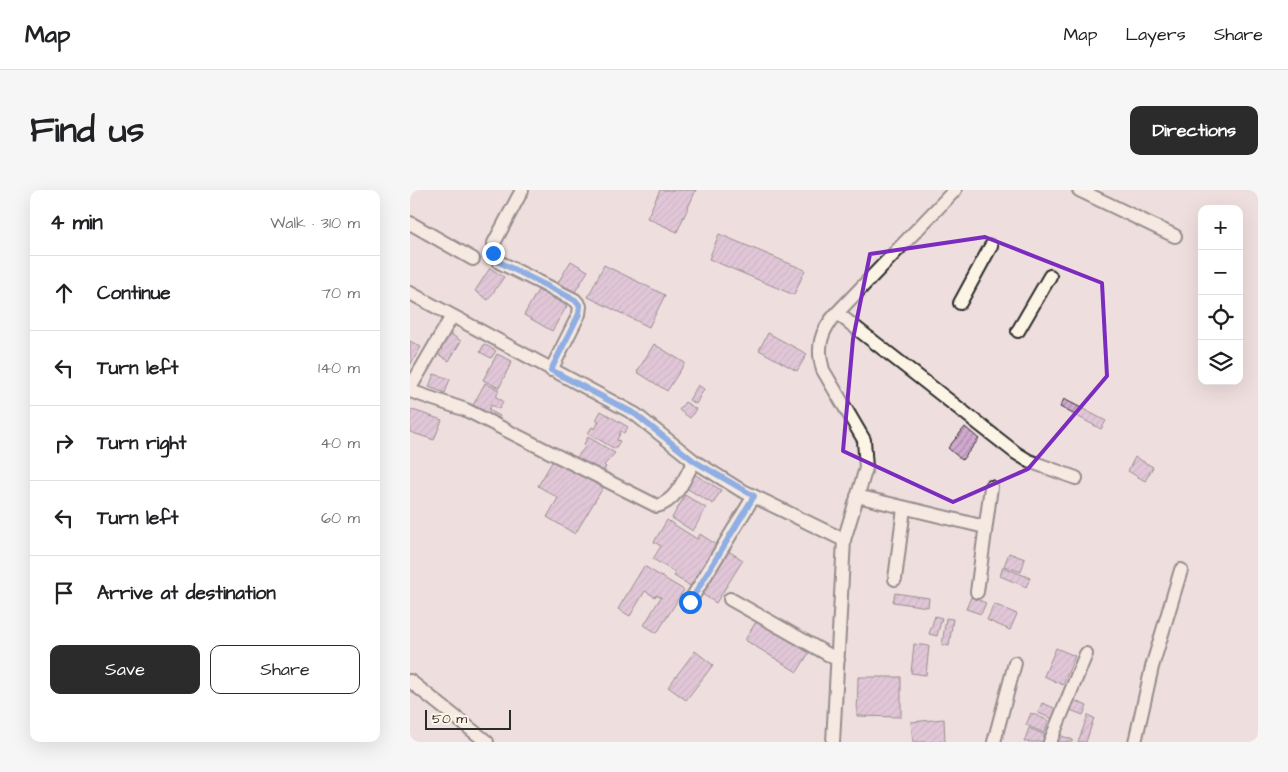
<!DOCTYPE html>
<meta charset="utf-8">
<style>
:root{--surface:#fff;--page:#f6f6f6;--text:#202124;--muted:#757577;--line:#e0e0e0;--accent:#2b2b2b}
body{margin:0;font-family:"Architects Daughter",sans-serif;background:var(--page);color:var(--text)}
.controls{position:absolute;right:15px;top:15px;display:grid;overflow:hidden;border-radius:10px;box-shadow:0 5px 20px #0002}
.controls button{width:45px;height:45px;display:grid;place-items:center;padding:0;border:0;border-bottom:1px solid var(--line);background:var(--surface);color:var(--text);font:25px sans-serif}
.scale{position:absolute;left:15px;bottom:12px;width:86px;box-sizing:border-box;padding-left:5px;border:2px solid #2b2b2b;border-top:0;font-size:14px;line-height:18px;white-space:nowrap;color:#2b2b2b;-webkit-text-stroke:4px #fcf5e5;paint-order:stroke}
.stop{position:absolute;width:15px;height:15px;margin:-11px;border:4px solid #1a73e8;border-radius:50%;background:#fff}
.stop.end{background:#1a73e8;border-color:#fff;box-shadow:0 1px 5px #0008}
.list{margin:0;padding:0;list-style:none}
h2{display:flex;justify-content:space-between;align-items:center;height:65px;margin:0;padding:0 20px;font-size:21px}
h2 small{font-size:16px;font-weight:400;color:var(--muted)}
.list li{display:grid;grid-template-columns:32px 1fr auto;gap:15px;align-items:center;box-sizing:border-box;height:75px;padding:0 20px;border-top:1px solid var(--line)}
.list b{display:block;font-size:19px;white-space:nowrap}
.list em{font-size:16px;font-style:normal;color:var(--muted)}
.actions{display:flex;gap:10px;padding:15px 20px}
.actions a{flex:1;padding:11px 0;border:1px solid var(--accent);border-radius:10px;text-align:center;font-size:18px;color:var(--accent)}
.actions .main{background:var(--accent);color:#fff}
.icon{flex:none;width:28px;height:28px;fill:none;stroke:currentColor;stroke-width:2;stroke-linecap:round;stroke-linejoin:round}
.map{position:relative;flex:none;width:848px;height:552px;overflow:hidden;border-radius:10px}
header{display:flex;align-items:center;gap:30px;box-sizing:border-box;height:70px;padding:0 25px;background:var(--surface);border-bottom:1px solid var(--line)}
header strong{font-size:24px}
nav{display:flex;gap:28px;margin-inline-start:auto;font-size:18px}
.intro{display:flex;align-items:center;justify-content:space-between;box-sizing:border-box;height:120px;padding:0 30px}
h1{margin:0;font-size:35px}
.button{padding:12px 22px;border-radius:10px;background:var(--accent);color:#fff;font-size:18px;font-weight:700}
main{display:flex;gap:30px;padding:0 30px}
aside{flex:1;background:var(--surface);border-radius:10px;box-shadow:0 5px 20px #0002}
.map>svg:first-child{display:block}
</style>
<header>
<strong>Map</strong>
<nav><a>Map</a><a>Layers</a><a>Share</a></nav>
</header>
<div class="intro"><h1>Find us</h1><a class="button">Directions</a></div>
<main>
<aside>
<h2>4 min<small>Walk · 310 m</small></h2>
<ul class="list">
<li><svg class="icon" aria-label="ahead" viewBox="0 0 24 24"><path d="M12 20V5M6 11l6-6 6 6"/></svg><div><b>Continue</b></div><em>70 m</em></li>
<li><svg class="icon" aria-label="left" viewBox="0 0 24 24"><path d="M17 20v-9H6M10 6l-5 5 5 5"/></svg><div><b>Turn left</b></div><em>140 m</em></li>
<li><svg class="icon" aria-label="right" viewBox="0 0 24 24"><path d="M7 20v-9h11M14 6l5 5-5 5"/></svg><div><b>Turn right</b></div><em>40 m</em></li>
<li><svg class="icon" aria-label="left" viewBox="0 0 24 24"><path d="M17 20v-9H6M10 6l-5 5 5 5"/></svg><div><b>Turn left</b></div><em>60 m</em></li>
<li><svg class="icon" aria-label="arrive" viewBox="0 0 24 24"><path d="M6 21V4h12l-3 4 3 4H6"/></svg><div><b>Arrive at destination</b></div></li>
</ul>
<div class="actions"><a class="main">Save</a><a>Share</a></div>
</aside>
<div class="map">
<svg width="848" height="552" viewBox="0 0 848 552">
<defs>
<pattern id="building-hatch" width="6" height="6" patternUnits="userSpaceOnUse" patternTransform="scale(1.25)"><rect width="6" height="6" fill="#d1a9cf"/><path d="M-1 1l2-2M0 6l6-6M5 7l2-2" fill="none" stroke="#aa8aa8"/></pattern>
</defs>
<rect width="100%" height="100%" fill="#efdede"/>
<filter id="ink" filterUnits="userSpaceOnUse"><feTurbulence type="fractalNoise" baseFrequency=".02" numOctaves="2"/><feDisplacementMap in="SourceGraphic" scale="10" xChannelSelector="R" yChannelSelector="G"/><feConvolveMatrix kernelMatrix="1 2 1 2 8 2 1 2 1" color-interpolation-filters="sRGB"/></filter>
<g filter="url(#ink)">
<path fill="url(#building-hatch)" stroke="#2b2b2b" d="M 250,0 L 286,0 L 267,42 L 237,28 Z
M 309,44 L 395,80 L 384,105 L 299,69 Z
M 161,71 L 178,81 L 163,105 L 147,94 Z
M 194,75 L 255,105 L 239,137 L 178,107 Z
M 80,78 L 94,87 L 78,110 L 65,101 Z
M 128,100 L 157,116 L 142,141 L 114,125 Z
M 39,143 L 51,151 L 39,171 L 26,163 Z
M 358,143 L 397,164 L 387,181 L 349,160 Z
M 0,151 L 11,157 L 0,175 Z
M 74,154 L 86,161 L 81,168 L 70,162 Z
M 244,154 L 275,173 L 257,201 L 227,182 Z
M 87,164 L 102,171 L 89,198 L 73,190 Z
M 24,184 L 40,189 L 35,203 L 19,197 Z
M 75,193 L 89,200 L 86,207 L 93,211 L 89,219 L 81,215 L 79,220 L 90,226 L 86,232 L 61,219 Z
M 288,195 L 294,199 L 286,214 L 279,210 Z
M 654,209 L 696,231 L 691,239 L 650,217 Z
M 275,212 L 286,219 L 280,228 L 269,220 Z
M 0,219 L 32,230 L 24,250 L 0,242 Z
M 191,221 L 218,237 L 214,243 L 211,241 L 207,250 L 210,251 L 205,259 L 178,243 L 182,237 L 185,239 L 189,231 L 186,230 Z
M 555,237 L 569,249 L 552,270 L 538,258 Z
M 178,247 L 205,263 L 194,275 L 196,277 L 192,284 L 166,268 L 176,256 L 174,254 Z
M 145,267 L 194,296 L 165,344 L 137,327 L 148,308 L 128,296 Z
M 725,267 L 743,277 L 735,291 L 718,281 Z
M 284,284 L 311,300 L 303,314 L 276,298 Z
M 275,305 L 296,318 L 283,341 L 262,328 Z
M 257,330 L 287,349 L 290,344 L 307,355 L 282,397 L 264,386 L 266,383 L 243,369 L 251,356 L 244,352 Z
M 315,359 L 333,370 L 306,413 L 289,402 Z
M 599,363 L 615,369 L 611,382 L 594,376 Z
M 234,376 L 274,400 L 247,443 L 234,435 L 251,407 L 246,405 L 245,407 L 235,401 L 220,426 L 208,419 Z
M 593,377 L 620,388 L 616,397 L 590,386 Z
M 485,403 L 519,408 L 518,417 L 483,412 Z
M 561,407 L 576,413 L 571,424 L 556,419 Z
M 584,414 L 607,424 L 600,440 L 577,430 Z
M 525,426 L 532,428 L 527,446 L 519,444 Z
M 536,428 L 543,429 L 539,456 L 532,455 Z
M 347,430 L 399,463 L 387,482 L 335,450 Z
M 504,454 L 519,456 L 516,485 L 501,483 Z
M 646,458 L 665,466 L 653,495 L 634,486 Z
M 285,461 L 303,475 L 276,510 L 258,497 Z
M 448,487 L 491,487 L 491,527 L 447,526 Z
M 659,508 L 677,516 L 673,525 L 655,518 Z
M 632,513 L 647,519 L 643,529 L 628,523 Z
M 621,523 L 639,531 L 634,543 L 616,535 Z
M 678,525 L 684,528 L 676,552 L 668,552 Z
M 534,529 L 535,552 L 503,552 L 501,532 Z
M 619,538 L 635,545 L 632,552 L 614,552 Z
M 644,543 L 663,550 L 662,552 L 641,552 Z"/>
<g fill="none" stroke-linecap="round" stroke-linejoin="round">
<defs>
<path id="minor" d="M 112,0 L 84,53 L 83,63 L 89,72 L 165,110 L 170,116 L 169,124 L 141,180
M 669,0 L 765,46
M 0,33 L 63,69
M 0,103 L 225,224 L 284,271 L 329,299 L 434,350 L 423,552
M 550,113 L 581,56
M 427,123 L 606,263 L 619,271 L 666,288
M 608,141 L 640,86
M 0,198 L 42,126
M 0,201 L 56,220 L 247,316 C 267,311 275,287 284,271
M 447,306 L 575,337
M 434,350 L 456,278 L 454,250 L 413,180 C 406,157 411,140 427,123 L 545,0
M 485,389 L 494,318
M 567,402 L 581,297
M 320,409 L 428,470
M 280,411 L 344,306
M 0,491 L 77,552
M 584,552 L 605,473
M 640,552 L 676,464
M 725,552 L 742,477 L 771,380"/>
</defs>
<use href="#minor" stroke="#2b2b2b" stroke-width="16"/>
<use href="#minor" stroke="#fcf5e5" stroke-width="12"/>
</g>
</g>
<g fill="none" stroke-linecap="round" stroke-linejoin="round" filter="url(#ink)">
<path stroke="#1a73e8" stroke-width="6" d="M 83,63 L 89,72 L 165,110 L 170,116 L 169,124 L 141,180 L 225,224 L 284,271 L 344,306 L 280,412"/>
</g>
<path d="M0 0H848V552H0ZM 575,47 L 692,93 L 697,186 L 618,279 L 543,312 L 433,261 L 443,149 L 460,64 Z" fill="#efdede" fill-opacity=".55" fill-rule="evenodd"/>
<path fill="none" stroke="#7b2cbf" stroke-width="4" stroke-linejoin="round" d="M 575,47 L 692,93 L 697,186 L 618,279 L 543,312 L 433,261 L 443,149 L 460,64 Z"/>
</svg>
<div class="controls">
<button>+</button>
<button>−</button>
<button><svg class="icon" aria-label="locate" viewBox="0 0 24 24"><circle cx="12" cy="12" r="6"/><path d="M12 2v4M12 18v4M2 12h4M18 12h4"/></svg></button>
<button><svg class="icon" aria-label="layers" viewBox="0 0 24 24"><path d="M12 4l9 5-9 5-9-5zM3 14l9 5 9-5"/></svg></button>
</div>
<div class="scale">50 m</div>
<div class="stop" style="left:280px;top:412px"></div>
<div class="stop end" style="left:83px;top:63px"></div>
</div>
</main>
